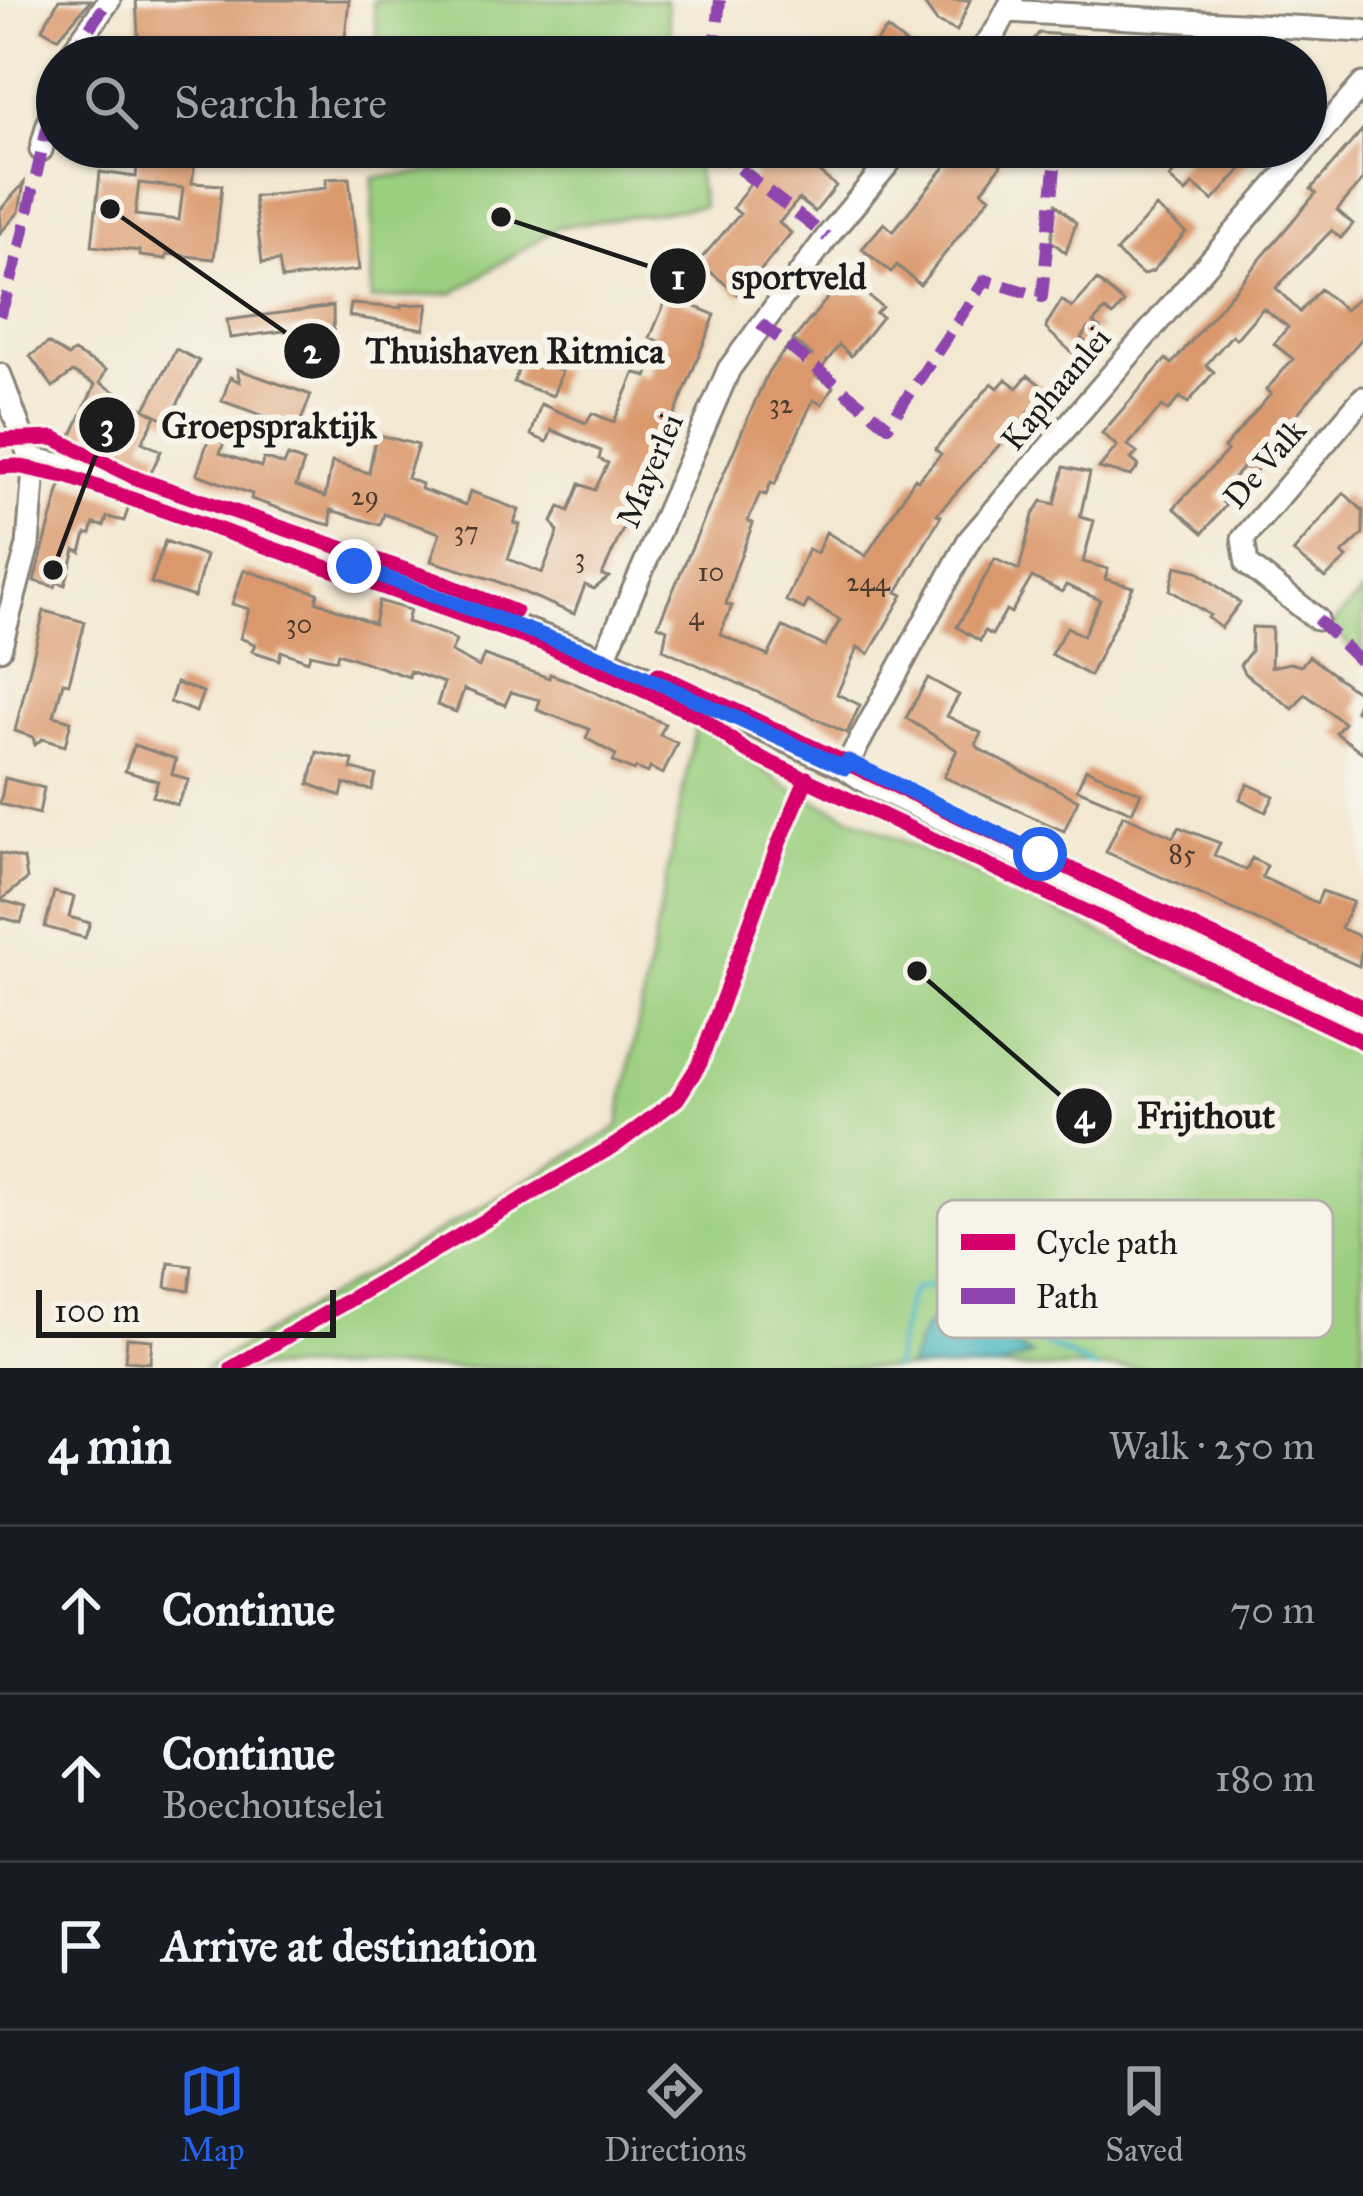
<!DOCTYPE html>
<meta charset="utf-8">
<style>
:root{--surface:#171b24;--page:#242831;--text:#f1f3f6;--muted:#9ea1a6;--line:#363941;--accent:#2563eb}
body{margin:0;font-family:"IM FELL Great Primer",serif;background:var(--page);color:var(--text)}
.scale{position:absolute;left:36px;bottom:30px;width:300px;box-sizing:border-box;padding-left:12px;border:6px solid #1c1c1c;border-top:0;font-size:33px;line-height:42px;white-space:nowrap;color:#1c1c1c;-webkit-text-stroke:9px #f7f3e8;paint-order:stroke}
.stop{position:absolute;width:36px;height:36px;margin:-27px;border:9px solid #2563eb;border-radius:50%;background:#fff}
.stop.end{background:#2563eb;border-color:#fff;box-shadow:0 3px 12px #0008}
.list{margin:0;padding:0;list-style:none}
h2{display:flex;justify-content:space-between;align-items:center;height:156px;margin:0;padding:0 48px;font-size:51px}
h2 small{font-size:39px;font-weight:400;color:var(--muted)}
.list li{display:grid;grid-template-columns:78px 1fr auto;gap:36px;align-items:center;box-sizing:border-box;height:168px;padding:0 48px;border-top:3px solid var(--line)}
.list b{display:block;font-size:45px;white-space:nowrap}
.list p{margin:0;font-size:39px;white-space:nowrap;color:var(--muted)}
.list em{font-size:39px;font-style:normal;color:var(--muted)}
.icon{flex:none;width:66px;height:66px;fill:none;stroke:currentColor;stroke-width:2;stroke-linecap:round;stroke-linejoin:round}
.map{position:relative;flex:none;width:1363px;height:1368px;overflow:hidden}
.search{position:absolute;background:var(--surface);box-shadow:0 3px 9px #0004;left:36px;right:36px;top:36px;height:132px;display:flex;align-items:center;gap:30px;box-sizing:border-box;padding:0 42px;border-radius:66px;color:var(--muted);font-size:45px}
.sheet{height:660px;background:var(--surface)}
nav{display:flex;justify-content:space-around;align-items:center;box-sizing:border-box;height:168px;border-top:3px solid var(--line);background:var(--surface);font-size:33px;color:var(--muted)}
nav a{display:grid;justify-items:center;gap:6px}
nav .on{color:var(--accent)}
.map>svg:first-child{display:block}
</style>
<div class="map">
<svg width="1363" height="1368" viewBox="0 0 1363 1368">
<rect width="100%" height="100%" fill="#f7f3e8"/>
<filter id="ink" filterUnits="userSpaceOnUse"><feTurbulence type="fractalNoise" baseFrequency=".00833" numOctaves="2"/><feDisplacementMap in="SourceGraphic" scale="24" xChannelSelector="R" yChannelSelector="G"/><feConvolveMatrix kernelMatrix="1 2 1 2 8 2 1 2 1" color-interpolation-filters="sRGB"/></filter>
<filter id="wash" filterUnits="userSpaceOnUse"><feTurbulence type="fractalNoise" baseFrequency=".004" numOctaves="4" result="noise"/><feDisplacementMap in="SourceGraphic" scale="48" xChannelSelector="R" yChannelSelector="G"/><feGaussianBlur stdDeviation="2.7" result="paint"/><feColorMatrix in="noise" values="0 0 0 0 0 0 0 0 0 0 0 0 0 0 0 0 0 1.4 0 .05"/><feComposite in="paint" operator="in"/></filter>
<g filter="url(#wash)">
<rect width="100%" height="100%" fill="#f3e8d2"/>
<path fill="#9bcf80" stroke="#5c764e" stroke-width="3" d="M 373,0 L 666,0 L 674,57 L 380,57 Z
M 392,147 L 533,147 L 395,166 Z
M 653,147 L 693,147 L 703,206 L 558,227 L 454,293 L 371,300 L 373,178 Z
M 1363,591 L 1363,661 L 1331,626 Z
M 697,719 L 786,787 L 1363,1054 L 1363,1368 L 205,1368 L 618,1127 Z"/>
<path fill="#47b7bf" stroke="#326a6e" stroke-width="3" d="M 938,1320 L 961,1320 L 1031,1355 L 999,1368 L 908,1368 L 924,1328 Z"/>
<g fill="none" stroke-linecap="round" stroke-linejoin="round">
<path stroke="#47b7bf" stroke-width="6" d="M 893,1368 L 908,1299 L 914,1289 L 932,1286 L 1094,1368"/>
</g>
<g id="blocks">
<path fill="#da986c" fill-rule="evenodd" d="M 59,0 L 91,0 L 58,38 L 42,29 Z
M 136,0 L 349,0 L 345,37 L 335,36 L 334,47 L 224,40 L 222,57 L 144,57 L 145,49 L 139,49 Z
M 921,0 L 970,0 L 957,31 L 937,22 Z
M 887,29 L 923,57 L 863,57 Z
M 1039,33 L 1202,45 L 1202,57 L 1063,53 L 1060,57 L 1019,57 Z
M 1363,129 L 1363,180 L 1337,210 L 1353,224 L 1341,238 L 1332,230 L 1276,288 L 1300,312 L 1320,289 L 1345,310 L 1363,294 L 1363,337 L 1290,422 L 1295,426 L 1253,474 L 1244,466 L 1217,497 L 1226,505 L 1203,533 L 1174,508 L 1227,451 L 1224,448 L 1271,394 L 1266,390 L 1293,359 L 1274,344 L 1288,327 L 1263,308 L 1236,339 L 1232,335 L 1206,365 L 1214,372 L 1188,403 L 1180,397 L 1168,411 L 1162,406 L 1128,445 L 1137,453 L 1131,459 L 1139,466 L 1131,476 L 1099,468 L 1117,446 L 1102,433 L 1166,359 L 1172,364 L 1316,193 L 1311,189 Z
M 139,147 L 197,147 L 192,183 L 222,185 L 214,259 L 167,254 L 166,259 L 140,256 L 140,251 L 92,246 L 100,172 L 136,177 ZM 139,183 L 183,188 L 179,220 L 135,215 Z
M 743,147 L 788,147 L 836,186 L 815,212 L 799,199 L 779,223 L 791,233 L 740,296 L 698,262 L 740,214 L 733,208 L 756,175 L 734,158 Z
M 941,147 L 982,147 L 1001,165 L 982,191 L 990,197 L 920,285 L 897,265 L 891,272 L 862,249 L 884,223 L 893,231 L 953,157 Z
M 1197,147 L 1261,147 L 1213,201 L 1193,184 L 1186,193 L 1169,178 Z
M 349,178 L 359,270 L 282,279 L 279,261 L 262,263 L 254,197 L 326,188 L 326,179 Z
M 24,183 L 19,212 L 0,233 L 0,210 Z
M 1056,204 L 1076,223 L 1066,253 L 1051,241 Z
M 1156,207 L 1186,232 L 1153,271 L 1143,275 L 1116,252 Z
M 845,277 L 882,307 L 876,313 L 882,317 L 851,356 L 839,345 L 816,376 L 833,387 L 822,404 L 813,400 L 775,484 L 771,482 L 766,495 L 760,493 L 748,521 L 753,523 L 734,574 L 726,604 L 732,606 L 720,634 L 768,656 L 783,627 L 825,646 L 840,620 L 808,601 L 804,609 L 786,601 L 808,549 L 817,553 L 826,532 L 866,556 L 915,478 L 918,480 L 941,454 L 935,449 L 992,383 L 998,388 L 1006,379 L 1017,388 L 1028,375 L 1048,391 L 937,514 L 941,516 L 897,592 L 903,595 L 869,654 L 858,647 L 837,694 L 860,705 L 847,733 L 663,649 L 667,629 L 658,625 L 768,372 L 788,346 L 813,356 L 793,340 Z
M 1097,280 L 1124,303 L 1113,316 L 1105,310 L 1093,323 L 1100,328 L 1098,332 L 1089,328 L 1081,338 L 1088,345 L 1077,357 L 1046,329 L 1047,324 L 1062,300 L 1072,308 Z
M 668,295 L 715,315 L 672,422 L 602,575 L 609,577 L 594,589 L 585,585 L 574,614 L 494,580 L 431,561 L 440,533 L 384,514 L 380,525 L 331,510 L 331,525 L 318,522 L 251,499 L 252,494 L 197,474 L 209,437 L 224,442 L 220,453 L 261,467 L 264,458 L 284,465 L 288,456 L 304,462 L 296,486 L 325,497 L 332,462 L 369,473 L 376,434 L 418,445 L 407,478 L 422,484 L 421,489 L 466,505 L 470,491 L 519,510 L 514,523 L 520,525 L 508,559 L 542,573 L 558,532 L 552,522 L 560,507 L 569,511 L 580,484 L 595,490 L 608,463 L 599,459 L 601,451 L 552,430 L 547,442 L 531,435 L 541,404 L 586,423 L 592,413 L 614,422 L 635,372 L 647,377 L 661,342 L 650,338 Z
M 351,304 L 401,308 L 401,305 L 428,304 L 424,329 L 349,316 Z
M 333,306 L 334,358 L 315,359 L 315,327 L 230,338 L 227,320 Z
M 48,343 L 68,356 L 74,352 L 106,370 L 100,383 L 145,409 L 176,349 L 199,361 L 169,421 L 146,410 L 156,416 L 142,442 L 161,451 L 149,477 L 71,437 L 95,385 L 73,372 L 53,387 L 30,356 Z
M 523,357 L 562,371 L 553,396 L 514,382 Z
M 237,369 L 311,395 L 298,428 L 222,401 L 230,377 L 240,382 Z
M 1064,467 L 1090,473 L 1080,517 L 1094,521 L 1083,562 L 1108,569 L 1105,579 L 1133,587 L 1090,676 L 1051,654 L 1067,627 L 1083,636 L 1100,600 L 1066,585 L 1062,592 L 1032,577 L 1011,613 L 1006,610 L 992,635 L 985,631 L 980,641 L 957,627 L 995,559 L 1019,570 L 1033,515 L 1042,501 L 1055,504 Z
M 62,481 L 130,504 L 124,521 L 107,517 L 104,526 L 94,524 L 91,534 L 86,534 L 81,552 L 75,550 L 65,585 L 57,582 L 55,587 L 34,581 Z
M 1344,493 L 1363,511 L 1363,534 L 1342,554 L 1347,558 L 1325,578 L 1293,552 Z
M 165,541 L 206,556 L 194,597 L 151,583 Z
M 1176,566 L 1197,571 L 1240,603 L 1221,628 L 1208,618 L 1210,615 L 1170,590 Z
M 244,570 L 318,593 L 316,601 L 374,624 L 379,601 L 410,610 L 407,622 L 449,636 L 456,641 L 451,652 L 479,667 L 484,655 L 549,678 L 550,674 L 567,680 L 665,724 L 660,735 L 677,743 L 663,774 L 650,768 L 648,773 L 636,768 L 634,771 L 613,762 L 616,755 L 586,738 L 590,729 L 537,710 L 540,700 L 511,692 L 505,705 L 464,689 L 456,712 L 437,705 L 444,683 L 410,671 L 409,677 L 338,653 L 336,660 L 310,654 L 308,661 L 281,651 L 279,660 L 252,651 L 255,644 L 240,638 L 249,609 L 232,604 Z
M 44,611 L 85,622 L 69,683 L 63,682 L 54,716 L 71,721 L 65,746 L 42,739 L 35,745 L 33,737 L 15,731 Z
M 1252,627 L 1272,628 L 1271,667 L 1290,663 L 1301,666 L 1309,656 L 1361,695 L 1355,710 L 1363,716 L 1363,753 L 1336,733 L 1344,723 L 1305,694 L 1293,709 L 1244,673 L 1240,665 L 1251,651 Z
M 928,678 L 959,695 L 947,716 L 981,733 L 976,745 L 981,750 L 1078,800 L 1064,831 L 944,777 L 957,750 L 906,718 Z
M 176,683 L 203,692 L 196,712 L 170,702 Z
M 134,745 L 176,759 L 172,774 L 189,780 L 177,805 L 153,796 L 158,781 L 125,771 Z
M 317,752 L 353,760 L 351,769 L 376,775 L 372,790 L 344,784 L 341,796 L 309,784 Z
M 1086,769 L 1141,793 L 1132,812 L 1077,789 Z
M 5,778 L 44,788 L 39,814 L 0,804 Z
M 1248,784 L 1274,796 L 1266,812 L 1240,799 Z
M 1123,815 L 1173,837 L 1179,827 L 1220,843 L 1214,855 L 1246,870 L 1252,858 L 1267,866 L 1262,877 L 1317,903 L 1322,891 L 1353,902 L 1341,928 L 1363,938 L 1359,966 L 1106,852 Z
M 0,853 L 24,859 L 27,879 L 1,900 L 26,907 L 21,923 L 0,917 Z
M 54,892 L 74,897 L 69,917 L 90,923 L 85,938 L 45,927 Z
M 169,1263 L 192,1266 L 189,1291 L 166,1287 Z
M 127,1338 L 152,1340 L 150,1363 L 125,1361 Z"/>
</g>
</g>
<g filter="url(#ink)">
<use href="#blocks" fill-opacity="0" stroke="#888277" stroke-width="3"/>
<g fill="none" stroke-linecap="round" stroke-linejoin="round">
<defs>
<path id="minor" d="M 1007,11 L 1363,31
M 69,57 L 109,0
M 976,57 L 996,31 L 1012,1
M 41,150 L 57,90
M 0,375 L 34,469 L 28,545 L 0,649
M 33,459 L 87,470 L 604,658 L 845,768 L 871,785 L 1363,1020
M 1317,619 L 1247,564 L 1243,539 L 1363,398
M 604,658 L 729,369 L 827,237 L 902,147
M 845,768 L 969,540 L 1363,84"/>
</defs>
<use href="#minor" stroke="#888277" stroke-width="27"/>
<use href="#minor" stroke="#fff" stroke-width="21"/>
<path stroke="#8e44ad" stroke-width="12" stroke-dasharray="24 12" stroke-linecap="butt" d="M 69,57 L 109,0
M 714,57 L 720,0
M 711,147 L 827,237
M 0,316 C 25,242 36,165 57,90
M 760,323 L 888,426 L 985,280 L 1042,297 L 1055,168 L 1027,147
M 1317,619 L 1363,664"/>
<defs>
<path id="cycleway" d="M 0,440 L 54,438 L 138,479 L 433,579 L 515,612
M 0,467 L 17,466 L 69,477 L 544,644 L 701,717 L 746,751 L 1363,1042
M 658,674 L 1363,1007
M 232,1368 L 617,1144 L 677,1099 L 700,1063 L 779,843 L 807,778"/>
</defs>
<use href="#cycleway" stroke="#f7f3e8" stroke-width="22"/>
<use href="#cycleway" stroke="#d6006c" stroke-width="15"/>
</g>
</g>
<g fill="none" stroke-linecap="round" stroke-linejoin="round" filter="url(#ink)">
<path stroke="#2563eb" stroke-width="15" d="M 354,566 L 604,658 L 845,768 L 848,761 L 1040,854"/>
</g>
<g text-anchor="middle" stroke-width="12" stroke-linejoin="round" paint-order="stroke">
<g font-size="27" fill="#4c3b30">
<text x="781" y="413">32</text>
<text x="365" y="505">29</text>
<text x="466" y="540">37</text>
<text x="580" y="567">3</text>
<text x="711" y="581">10</text>
<text x="868" y="591">244</text>
<text x="696" y="625">4</text>
<text x="299" y="633">30</text>
<text x="1182" y="863">85</text>
</g>
<g font-size="33" fill="#1c1c1c" stroke="#f7f3e8">
<text transform="translate(1055 388) rotate(-50)" y="12">Kaphaanlei</text>
<text transform="translate(1264 463) rotate(-49)" y="12">De Valk</text>
<text transform="translate(649 470) rotate(-67)" y="12">Mayerlei</text>
</g>
</g>
<rect x="937" y="1200" width="396" height="138" rx="18" fill="#f7f3e8" stroke="#b5b2ab" stroke-width="3"/>
<rect x="961" y="1234" width="54" height="16" fill="#d6006c"/>
<rect x="961" y="1288" width="54" height="16" fill="#8e44ad"/>
<g font-size="33" fill="#1c1c1c">
<text x="1036" y="1254">Cycle path</text>
<text x="1036" y="1308">Path</text>
</g>
<path fill="none" stroke="#1c1c1c" stroke-width="4.5" d="M501 217L678 276M110 209L312 351M53 570L107 425M917 971L1084 1116"/>
<g fill="#1c1c1c" stroke="#f7f3e8" stroke-width="4.5">
<circle cx="501" cy="217" r="12"/>
<circle cx="110" cy="209" r="12"/>
<circle cx="53" cy="570" r="12"/>
<circle cx="917" cy="971" r="12"/>
<circle cx="678" cy="276" r="30"/>
<circle cx="312" cy="351" r="30"/>
<circle cx="107" cy="425" r="30"/>
<circle cx="1084" cy="1116" r="30"/>
</g>
<g font-size="36" text-anchor="middle" font-weight="bold" fill="#fff">
<text x="678" y="289">1</text>
<text x="312" y="363">2</text>
<text x="107" y="438">3</text>
<text x="1084" y="1128">4</text>
</g>
<g font-size="36" text-anchor="middle" font-weight="bold" fill="#1c1c1c" stroke="#f7f3e8" stroke-width="12" stroke-linejoin="round" paint-order="stroke">
<text x="799" y="289">sportveld</text>
<text x="515" y="363">Thuishaven Ritmica</text>
<text x="269" y="438">Groepspraktijk</text>
<text x="1206" y="1128">Frijthout</text>
</g>
</svg>
<div class="scale">100 m</div>
<div class="stop" style="left:1040px;top:854px"></div>
<div class="stop end" style="left:354px;top:566px"></div>
<div class="search"><svg class="icon" aria-label="search" viewBox="0 0 24 24"><circle cx="10" cy="10" r="6"/><path d="M15 15l6 6"/></svg>Search here</div>
</div>
<section class="sheet">
<h2>4 min<small>Walk · 250 m</small></h2>
<ul class="list">
<li><svg class="icon" aria-label="ahead" viewBox="0 0 24 24"><path d="M12 20V5M6 11l6-6 6 6"/></svg><div><b>Continue</b></div><em>70 m</em></li>
<li><svg class="icon" aria-label="ahead" viewBox="0 0 24 24"><path d="M12 20V5M6 11l6-6 6 6"/></svg><div><b>Continue</b><p>Boechoutselei</p></div><em>180 m</em></li>
<li><svg class="icon" aria-label="arrive" viewBox="0 0 24 24"><path d="M6 21V4h12l-3 4 3 4H6"/></svg><div><b>Arrive at destination</b></div></li>
</ul>
</section>
<nav>
<a class="on"><svg class="icon" aria-label="map" viewBox="0 0 24 24"><path d="M3 6l6-2 6 2 6-2v14l-6 2-6-2-6 2zM9 4v14M15 6v14"/></svg>Map</a>
<a><svg class="icon" aria-label="directions" viewBox="0 0 24 24"><path d="M12 3l9 9-9 9-9-9zM9 14v-3h6M13 9l2 2-2 2"/></svg>Directions</a>
<a><svg class="icon" aria-label="saved" viewBox="0 0 24 24"><path d="M7 4h10v16l-5-4-5 4z"/></svg>Saved</a>
</nav>
